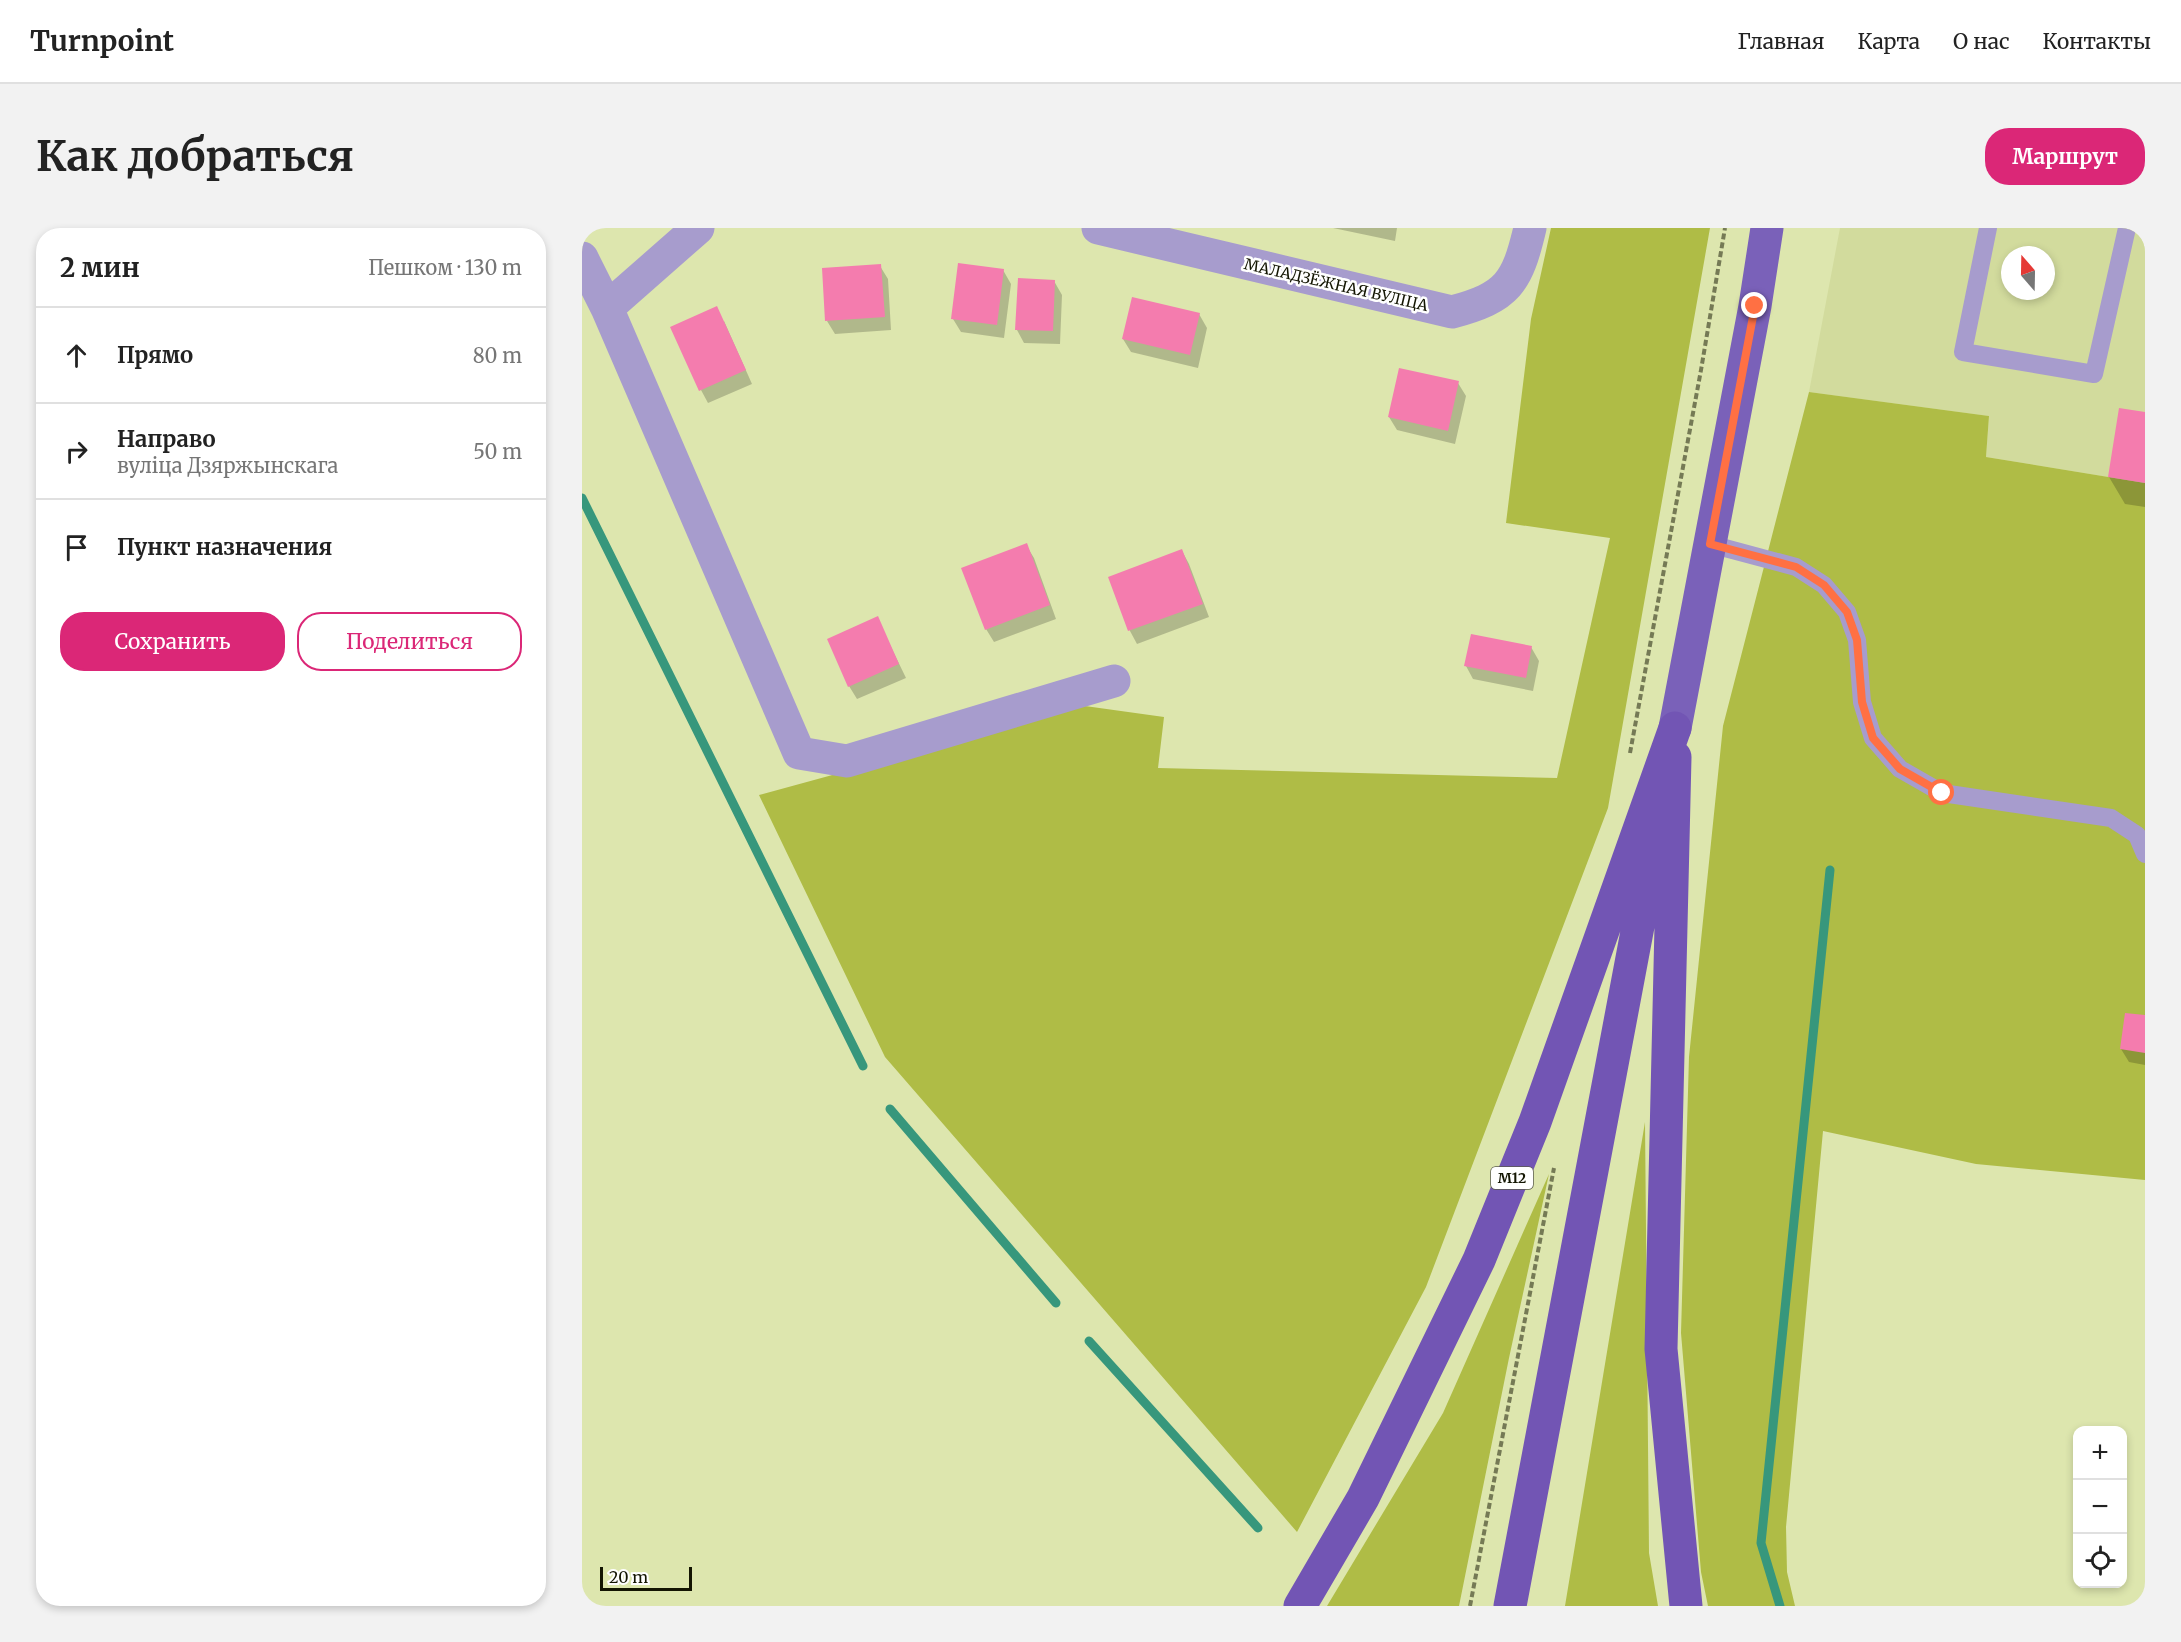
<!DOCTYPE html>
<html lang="ru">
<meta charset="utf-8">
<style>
:root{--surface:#fff;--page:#f2f2f2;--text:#222;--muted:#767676;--line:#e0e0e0;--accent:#db2777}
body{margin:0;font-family:Merriweather,serif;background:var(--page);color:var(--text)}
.controls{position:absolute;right:18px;bottom:18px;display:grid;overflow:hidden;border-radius:12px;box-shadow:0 3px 9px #0003}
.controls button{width:54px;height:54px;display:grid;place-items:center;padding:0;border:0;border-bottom:2px solid var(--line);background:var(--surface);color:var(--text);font:30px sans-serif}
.compass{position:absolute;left:1419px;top:18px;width:54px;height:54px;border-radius:50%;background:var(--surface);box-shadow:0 3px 9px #0003;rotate:340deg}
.scale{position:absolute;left:18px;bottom:15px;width:92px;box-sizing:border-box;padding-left:6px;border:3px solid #131502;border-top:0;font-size:16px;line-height:21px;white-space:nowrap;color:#131502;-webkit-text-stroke:4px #fff;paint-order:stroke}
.stop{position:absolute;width:18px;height:18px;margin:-14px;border:4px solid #ff7043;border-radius:50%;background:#fff}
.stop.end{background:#ff7043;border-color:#fff;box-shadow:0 2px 6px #0008}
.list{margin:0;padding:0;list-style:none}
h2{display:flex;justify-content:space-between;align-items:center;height:78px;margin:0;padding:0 24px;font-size:26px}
h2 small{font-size:20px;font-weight:400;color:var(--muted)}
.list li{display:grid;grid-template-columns:39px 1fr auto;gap:18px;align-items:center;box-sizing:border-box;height:96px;padding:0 24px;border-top:2px solid var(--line)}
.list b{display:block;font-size:22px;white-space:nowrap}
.list p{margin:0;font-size:20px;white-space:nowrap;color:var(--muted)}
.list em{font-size:20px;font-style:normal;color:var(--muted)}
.actions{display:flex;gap:12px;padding:18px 24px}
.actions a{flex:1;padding:14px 0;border:2px solid var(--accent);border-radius:24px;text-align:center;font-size:21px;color:var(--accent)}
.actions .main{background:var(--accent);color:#fff}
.icon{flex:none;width:33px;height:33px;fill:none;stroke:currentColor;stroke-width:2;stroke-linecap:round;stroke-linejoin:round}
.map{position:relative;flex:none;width:1563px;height:1378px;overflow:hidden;border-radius:24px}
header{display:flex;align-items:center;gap:36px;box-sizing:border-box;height:84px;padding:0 30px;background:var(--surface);border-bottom:2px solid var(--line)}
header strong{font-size:28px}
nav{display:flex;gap:33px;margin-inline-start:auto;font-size:21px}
.intro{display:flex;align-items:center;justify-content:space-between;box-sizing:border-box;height:144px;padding:0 36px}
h1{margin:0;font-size:42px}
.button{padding:15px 27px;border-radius:24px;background:var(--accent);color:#fff;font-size:21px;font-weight:700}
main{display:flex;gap:36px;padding:0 36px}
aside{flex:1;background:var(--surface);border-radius:24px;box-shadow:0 3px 9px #0003}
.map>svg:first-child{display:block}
</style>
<header>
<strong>Turnpoint</strong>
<nav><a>Главная</a><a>Карта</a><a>О нас</a><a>Контакты</a></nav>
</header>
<div class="intro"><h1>Как добраться</h1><a class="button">Маршрут</a></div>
<main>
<aside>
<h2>2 мин<small>Пешком · 130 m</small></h2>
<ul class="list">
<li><svg class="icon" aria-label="ahead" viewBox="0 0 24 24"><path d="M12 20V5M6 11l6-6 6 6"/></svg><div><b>Прямо</b></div><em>80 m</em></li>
<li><svg class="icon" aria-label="right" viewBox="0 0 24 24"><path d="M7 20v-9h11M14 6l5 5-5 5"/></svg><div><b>Направо</b><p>вуліца Дзяржынскага</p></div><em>50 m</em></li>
<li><svg class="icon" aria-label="arrive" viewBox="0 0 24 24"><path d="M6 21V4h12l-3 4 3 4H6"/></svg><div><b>Пункт назначения</b></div></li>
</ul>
<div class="actions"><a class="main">Сохранить</a><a>Поделиться</a></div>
</aside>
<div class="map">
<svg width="1563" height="1378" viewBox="0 0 1563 1378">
<rect width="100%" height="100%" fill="#dde6ae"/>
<path fill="#d2db9d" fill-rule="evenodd" d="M 1258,0 L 1563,0 L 1563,255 L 1404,229 L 1407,188 L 1227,164 ZM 1428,27 L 1464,27 L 1464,63 L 1428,63 Z"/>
<path fill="#afbc46" d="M 969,0 L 1128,0 L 1026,580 L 844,1059 L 715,1304 L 303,829 L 177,567 L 503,478 L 582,489 L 576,540 L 975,550 L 1028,310 L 924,295 L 949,91 Z
M 1227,164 L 1407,188 L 1404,229 L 1563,255 L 1563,952 L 1394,936 L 1241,903 L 1204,1299 L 1205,1344 L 1213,1378 L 1126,1378 L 1119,1344 L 1099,1105 L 1107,829 L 1141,498 Z
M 1063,894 L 1067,1325 L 1076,1378 L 983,1378 Z
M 967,946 L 927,1130 L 877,1378 L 745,1378 L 861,1185 Z"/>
<path fill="#0003" d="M 751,0 L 815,0 L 813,13 Z
M 298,38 L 306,51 L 309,102 L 253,106 L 245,93 Z
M 421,42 L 429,56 L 422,110 L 379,104 L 371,91 Z
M 472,53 L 480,67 L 478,116 L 442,115 L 435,102 Z
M 617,86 L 625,100 L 616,140 L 549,124 L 541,111 Z
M 142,93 L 170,156 L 126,175 L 119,162 Z
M 876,155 L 884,168 L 873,216 L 815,202 L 807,189 Z
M 1563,186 L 1563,279 L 1543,276 L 1527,249 Z
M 444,317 L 452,330 L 474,391 L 412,414 L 404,401 Z
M 600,323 L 607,336 L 627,389 L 555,416 L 548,403 L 528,350 Z
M 295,390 L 324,450 L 275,471 L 267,458 Z
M 949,419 L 957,433 L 951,463 L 891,451 L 884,438 Z
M 1563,789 L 1563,837 L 1547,834 L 1539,821 Z"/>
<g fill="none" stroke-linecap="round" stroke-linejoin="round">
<path stroke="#37977c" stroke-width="9" d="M 0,270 L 281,838
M 308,881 L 474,1075
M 507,1113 L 676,1300
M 1198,1378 L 1179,1315 L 1248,642"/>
</g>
<path fill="#f47cae" d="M 376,35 L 422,41 L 415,97 L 369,91 Z
M 299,36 L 303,89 L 243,93 L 240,40 Z
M 436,50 L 473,52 L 471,103 L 433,102 Z
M 550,69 L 618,85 L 608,127 L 540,111 Z
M 135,78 L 164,142 L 117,163 L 88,99 Z
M 817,140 L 877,153 L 866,203 L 806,189 Z
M 1537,180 L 1563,184 L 1563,255 L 1526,249 Z
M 445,315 L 468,377 L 403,402 L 379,340 Z
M 600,321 L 621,376 L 546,403 L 526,349 Z
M 296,388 L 317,436 L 266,459 L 245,411 Z
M 889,406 L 950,418 L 944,450 L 882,438 Z
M 1543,785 L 1563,787 L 1563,825 L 1538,821 Z"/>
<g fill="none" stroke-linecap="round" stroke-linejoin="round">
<path stroke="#757a55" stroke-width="4" stroke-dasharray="6 3" stroke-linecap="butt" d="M 1048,525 L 1119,142 L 1143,0
M 888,1378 L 972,940"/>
<path stroke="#a79ccd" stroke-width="18" d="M 1406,0 L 1381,124 L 1512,146 L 1545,0
M 1128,316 L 1214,339 L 1242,357 L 1265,384 L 1275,412 L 1280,474 L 1291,510 L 1318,541 L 1360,565 L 1529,590 L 1555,607 L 1563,626"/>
<path stroke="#a79ccd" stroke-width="33" d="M 516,0 L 870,84 C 926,69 935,55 948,0
M 0,30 L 25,80 L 217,525 L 265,533 L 532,453
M 25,80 L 116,0"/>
<path stroke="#7a61b9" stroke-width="33" d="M 1093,500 L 1173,78 L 1185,0"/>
<path stroke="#7255b4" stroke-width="33" d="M 1093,529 L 1079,1121 L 1104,1378
M 718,1378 L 781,1270 L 897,1032 L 953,894 L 1093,500
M 928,1378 L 1073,608"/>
</g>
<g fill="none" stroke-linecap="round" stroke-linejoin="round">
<path stroke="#ff7043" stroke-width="8" d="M 1173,78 L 1128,316 L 1214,339 L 1242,357 L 1265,384 L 1275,412 L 1280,474 L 1291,510 L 1318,541 L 1360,565"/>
</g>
<g text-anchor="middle" stroke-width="5" stroke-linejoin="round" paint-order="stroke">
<rect fill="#fff" stroke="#5a5b4e" stroke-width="1.5" x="909" y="939" width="42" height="22" rx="4.5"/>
<g font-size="14" font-weight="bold" fill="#131502">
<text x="930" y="955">М12</text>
</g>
<g font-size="15" fill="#131502" stroke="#fff">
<text transform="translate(754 57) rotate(13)" y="5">МАЛАДЗЁЖНАЯ ВУЛІЦА</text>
</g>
</g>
</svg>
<div class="controls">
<button>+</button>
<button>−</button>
<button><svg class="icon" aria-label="locate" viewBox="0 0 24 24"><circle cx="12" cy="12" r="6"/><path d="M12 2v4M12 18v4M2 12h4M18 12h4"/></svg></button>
</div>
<svg class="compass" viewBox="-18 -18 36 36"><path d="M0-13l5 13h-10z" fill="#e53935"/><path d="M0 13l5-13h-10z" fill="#767676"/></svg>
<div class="scale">20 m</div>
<div class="stop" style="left:1360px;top:565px"></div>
<div class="stop end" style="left:1173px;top:78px"></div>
</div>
</main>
